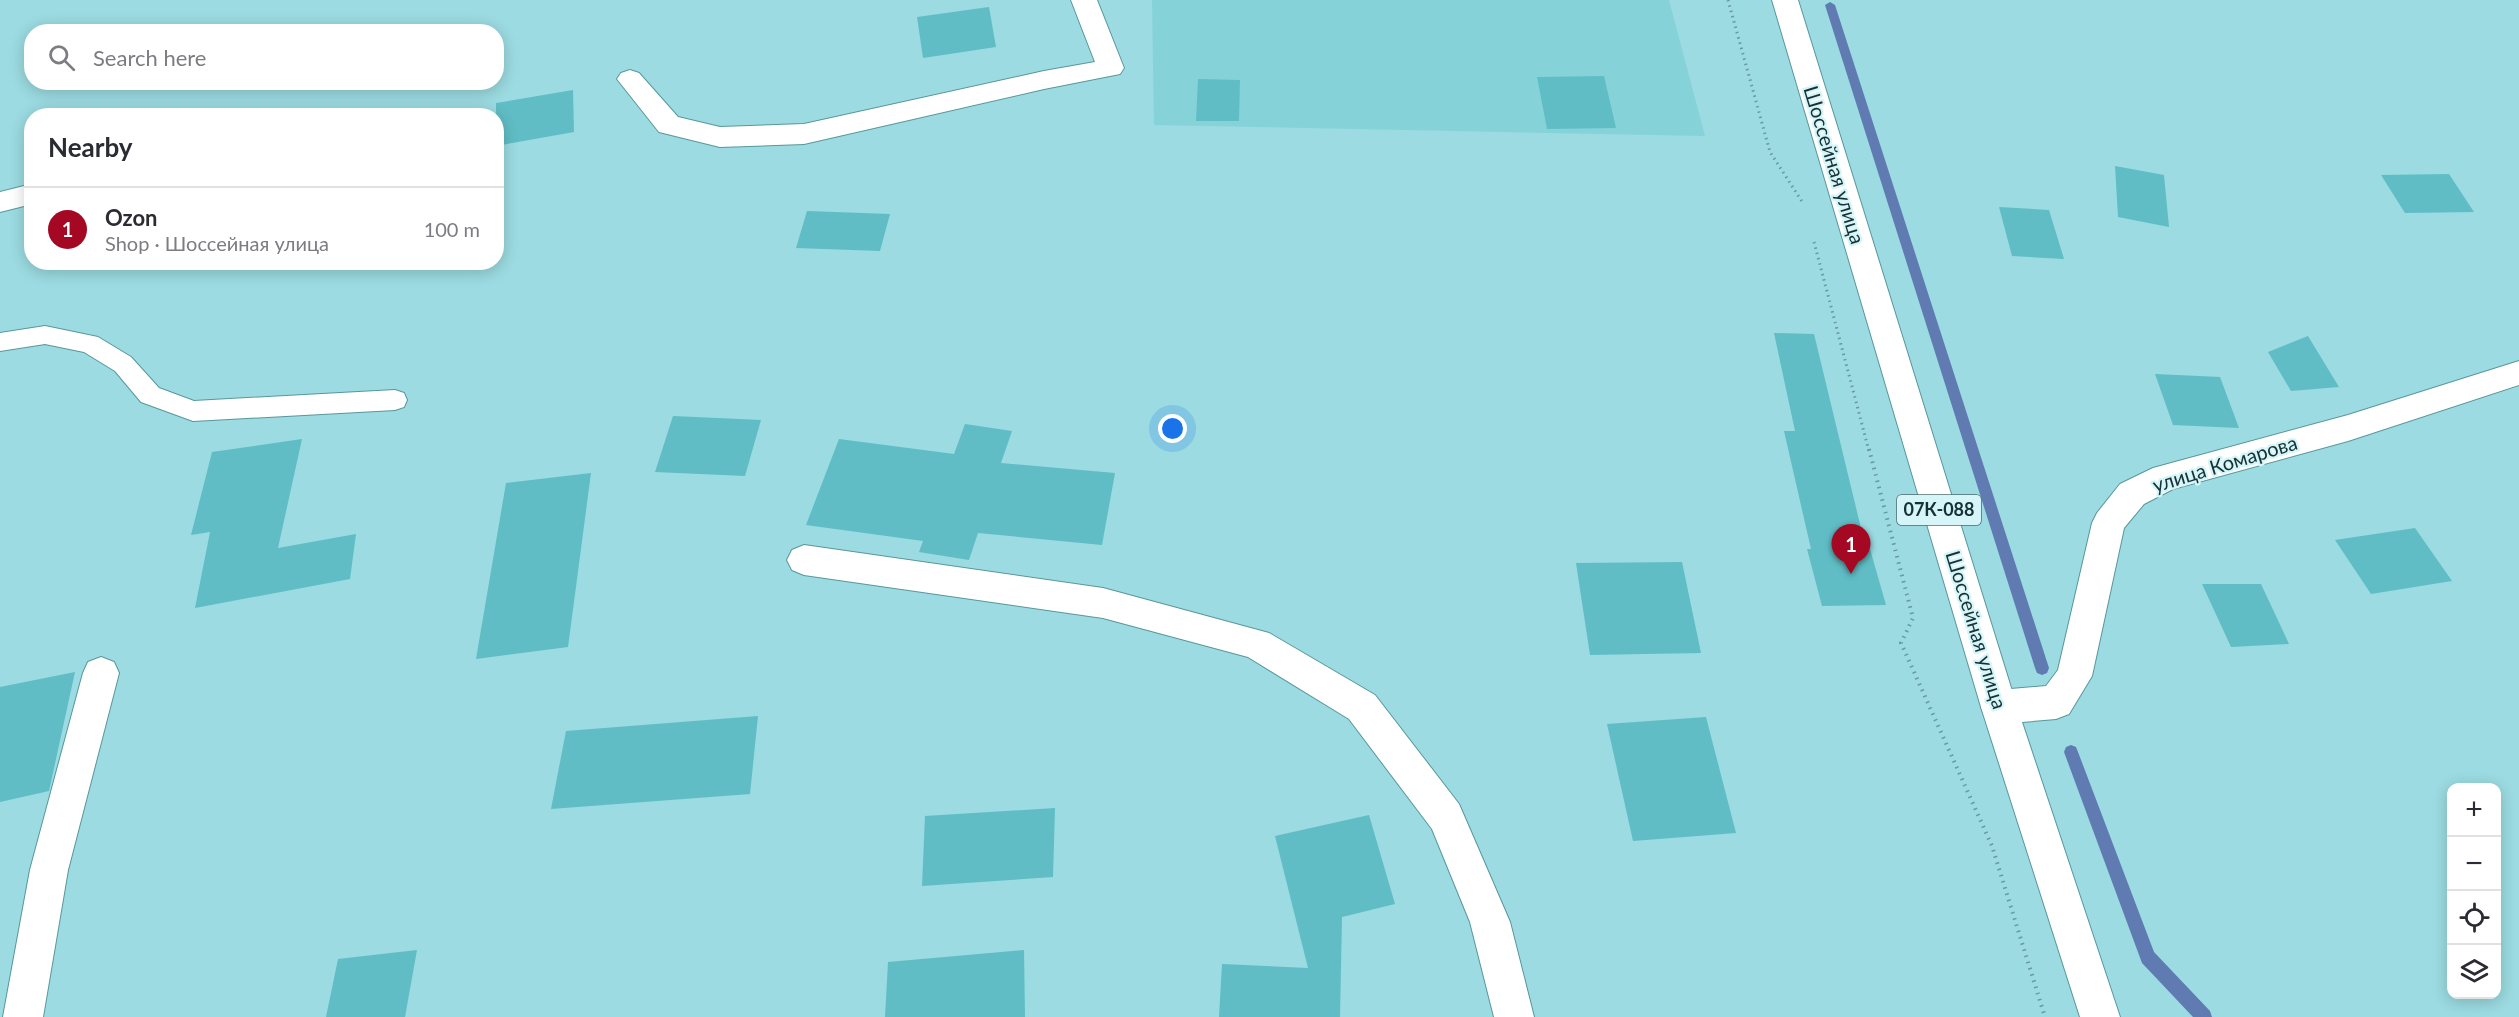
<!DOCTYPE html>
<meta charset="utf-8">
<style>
:root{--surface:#fff;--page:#f2f2f3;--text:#2b2b33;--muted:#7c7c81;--line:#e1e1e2;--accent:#a40822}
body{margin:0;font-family:Lato,sans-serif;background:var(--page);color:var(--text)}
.controls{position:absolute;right:18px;bottom:18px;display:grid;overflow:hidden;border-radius:12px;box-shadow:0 3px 15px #0003}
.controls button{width:54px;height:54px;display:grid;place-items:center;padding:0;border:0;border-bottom:2px solid var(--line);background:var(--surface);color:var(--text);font:30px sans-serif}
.you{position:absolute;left:1173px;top:429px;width:21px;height:21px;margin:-15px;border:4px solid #fff;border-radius:50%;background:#1a73e8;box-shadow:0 0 0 9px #1a73e833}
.badge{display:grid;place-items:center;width:39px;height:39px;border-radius:50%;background:var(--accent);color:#fff;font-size:20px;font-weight:700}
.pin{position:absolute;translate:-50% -50px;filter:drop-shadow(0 2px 3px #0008)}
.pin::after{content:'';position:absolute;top:32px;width:21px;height:18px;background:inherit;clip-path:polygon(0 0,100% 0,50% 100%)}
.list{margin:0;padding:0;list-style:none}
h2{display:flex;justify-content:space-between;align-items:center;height:78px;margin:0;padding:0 24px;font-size:26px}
h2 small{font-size:20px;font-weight:400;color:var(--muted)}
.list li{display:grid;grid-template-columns:39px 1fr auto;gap:18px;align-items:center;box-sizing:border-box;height:84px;padding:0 24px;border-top:2px solid var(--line)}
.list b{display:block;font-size:22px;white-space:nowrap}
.list p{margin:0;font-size:20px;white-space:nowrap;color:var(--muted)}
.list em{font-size:20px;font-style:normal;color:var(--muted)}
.icon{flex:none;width:33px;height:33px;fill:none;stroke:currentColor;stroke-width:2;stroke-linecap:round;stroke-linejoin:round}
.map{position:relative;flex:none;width:2519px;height:1017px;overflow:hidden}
.search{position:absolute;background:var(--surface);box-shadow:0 3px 15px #0003;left:24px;top:24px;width:480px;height:66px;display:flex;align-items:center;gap:15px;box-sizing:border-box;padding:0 21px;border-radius:24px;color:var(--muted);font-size:22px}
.panel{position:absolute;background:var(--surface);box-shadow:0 3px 15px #0003;left:24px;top:108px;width:480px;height:162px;border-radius:24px}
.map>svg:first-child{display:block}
</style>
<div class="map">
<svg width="2519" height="1017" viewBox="0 0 2519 1017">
<rect width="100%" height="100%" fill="#9bdbe1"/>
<path fill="#86d2d9" d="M 1152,0 L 1669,0 L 1705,136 L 1154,125 Z"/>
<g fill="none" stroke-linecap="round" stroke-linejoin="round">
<path fill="#5f7bb1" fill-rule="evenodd" d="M 1830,2 L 1835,5 L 2049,668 L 2047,673 L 2042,675 L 2037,673 L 2035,668 L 1825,5 Z
M 2071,745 L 2076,747 L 2078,752 L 2154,952 L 2210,1011 L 2212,1017 L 2193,1017 L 2142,963 L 2064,752 L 2066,747 Z"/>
</g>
<path fill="#60bdc5" d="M 989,7 L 996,47 L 923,58 L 917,17 Z
M 1604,76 L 1616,128 L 1547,129 L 1537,77 Z
M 1198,79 L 1240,80 L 1239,121 L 1196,121 Z
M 573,90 L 574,132 L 496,146 L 496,103 Z
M 2115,166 L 2164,175 L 2169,227 L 2118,217 Z
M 2449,174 L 2474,212 L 2405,213 L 2381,175 Z
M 1999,207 L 2049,210 L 2064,259 L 2012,256 Z
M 807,211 L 890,214 L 880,251 L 796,248 Z
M 1774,333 L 1814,334 L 1866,549 L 1870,549 L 1886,605 L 1822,606 L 1807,549 L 1811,549 L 1784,431 L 1795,431 Z
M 2308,336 L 2339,387 L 2291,391 L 2268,352 Z
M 2155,374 L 2220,377 L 2239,428 L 2173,425 Z
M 673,416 L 761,420 L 745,476 L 655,472 Z
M 965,424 L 1012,431 L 1001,463 L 1115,473 L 1102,545 L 978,533 L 969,560 L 919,552 L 923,541 L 806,525 L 839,439 L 954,454 Z
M 302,439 L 278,548 L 356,534 L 350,579 L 195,608 L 210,532 L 191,535 L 212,452 Z
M 591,473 L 568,647 L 476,659 L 506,483 Z
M 2415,528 L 2452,581 L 2371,594 L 2335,540 Z
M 1682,562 L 1701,653 L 1590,655 L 1576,563 Z
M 2202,584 L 2261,584 L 2289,644 L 2231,647 Z
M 75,672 L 49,791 L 0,802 L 0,687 Z
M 758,716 L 750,794 L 551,809 L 566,731 Z
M 1706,717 L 1736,833 L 1633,841 L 1607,724 Z
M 1055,808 L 1053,877 L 922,886 L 925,816 Z
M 1369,815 L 1395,904 L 1342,917 L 1340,1017 L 1219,1017 L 1222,964 L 1308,968 L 1275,836 Z
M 417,950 L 405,1017 L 326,1017 L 338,959 Z
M 1024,950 L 1025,1017 L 885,1017 L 888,962 Z"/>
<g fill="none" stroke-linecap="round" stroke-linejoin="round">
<defs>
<path id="lane" d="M 45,326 L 98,337 L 131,357 L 159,388 L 194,401 L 395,390 L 404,393 L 407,400 L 404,407 L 395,410 L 193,421 L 141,402 L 115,371 L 84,352 L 45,344 L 0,351 L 0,333 Z"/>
<path id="street" d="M 1071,0 L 1097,0 L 1124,68 L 1120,74 L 1044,89 L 804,144 L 720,147 L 659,132 L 617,79 L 621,73 L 630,70 L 639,73 L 678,117 L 720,127 L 804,124 L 1044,71 L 1095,62 Z
M 32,184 L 32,204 L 0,212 L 0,192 Z
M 2519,361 L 2519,385 L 2348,441 L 2173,489 L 2144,504 L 2124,528 L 2092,676 L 2069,714 L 2056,719 L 1999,724 L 1986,719 L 1981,707 L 1986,695 L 1999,690 L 2046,686 L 2058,670 L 2092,523 L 2097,513 L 2120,484 L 2153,468 L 2348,415 Z
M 804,545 L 1103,588 L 1269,633 L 1375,695 L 1459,804 L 1510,922 L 1534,1017 L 1494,1017 L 1470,922 L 1432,829 L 1349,719 L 1248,657 L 1103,618 L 804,575 L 792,570 L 787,560 L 792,550 Z
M 101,657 L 114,662 L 119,673 L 68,870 L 43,1017 L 3,1017 L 30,870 L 83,673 L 88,662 Z"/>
<path id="primary" d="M 1772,0 L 1798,0 L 2017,707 L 2120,1017 L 2080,1017 L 1981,707 Z"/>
</defs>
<use href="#lane" stroke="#58979c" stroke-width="2"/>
<use href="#street" stroke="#58979c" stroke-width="2"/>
<use href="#primary" stroke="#58979c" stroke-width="2"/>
<path stroke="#689a9f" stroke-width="3" stroke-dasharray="1.5 4" stroke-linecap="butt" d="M 1728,0 L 1770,152 L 1803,203
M 1814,242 L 1869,451"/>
<path stroke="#689a9f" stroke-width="4" stroke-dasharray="1.5 5" stroke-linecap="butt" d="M 1869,449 L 1913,618 L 1901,643 L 1992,846 L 2045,1017"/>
<use href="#lane" fill="#fff" fill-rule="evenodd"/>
<use href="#street" fill="#fff" fill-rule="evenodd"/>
<use href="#primary" fill="#fff" fill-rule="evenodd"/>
</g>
<g text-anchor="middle" stroke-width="4.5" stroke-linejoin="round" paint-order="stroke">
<rect fill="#d6f5f8" stroke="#506c6e" stroke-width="1.5" x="1897" y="495" width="84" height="30" rx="4.5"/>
<g font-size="18" font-weight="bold" fill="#163133">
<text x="1939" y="516">07К-088</text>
</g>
<g font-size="20" fill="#163133" stroke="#d6f5f8">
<text transform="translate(1834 165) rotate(73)" y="7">Шоссейная улица</text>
<text transform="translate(2225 464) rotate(-17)" y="7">улица Комарова</text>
<text transform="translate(1976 630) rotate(73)" y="7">Шоссейная улица</text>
</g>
</g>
</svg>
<div class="controls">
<button>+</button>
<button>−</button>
<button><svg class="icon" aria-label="locate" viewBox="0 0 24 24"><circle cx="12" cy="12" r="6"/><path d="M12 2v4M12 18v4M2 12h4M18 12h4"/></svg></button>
<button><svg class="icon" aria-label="layers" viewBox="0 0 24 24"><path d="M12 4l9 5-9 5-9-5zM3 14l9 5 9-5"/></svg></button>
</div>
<div class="you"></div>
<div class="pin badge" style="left:1851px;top:574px">1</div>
<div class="search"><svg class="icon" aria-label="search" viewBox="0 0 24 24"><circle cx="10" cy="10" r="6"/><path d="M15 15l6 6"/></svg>Search here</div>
<section class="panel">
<h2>Nearby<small></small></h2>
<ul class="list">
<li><span class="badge">1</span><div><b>Ozon</b><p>Shop · Шоссейная улица</p></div><em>100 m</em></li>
</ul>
</section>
</div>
